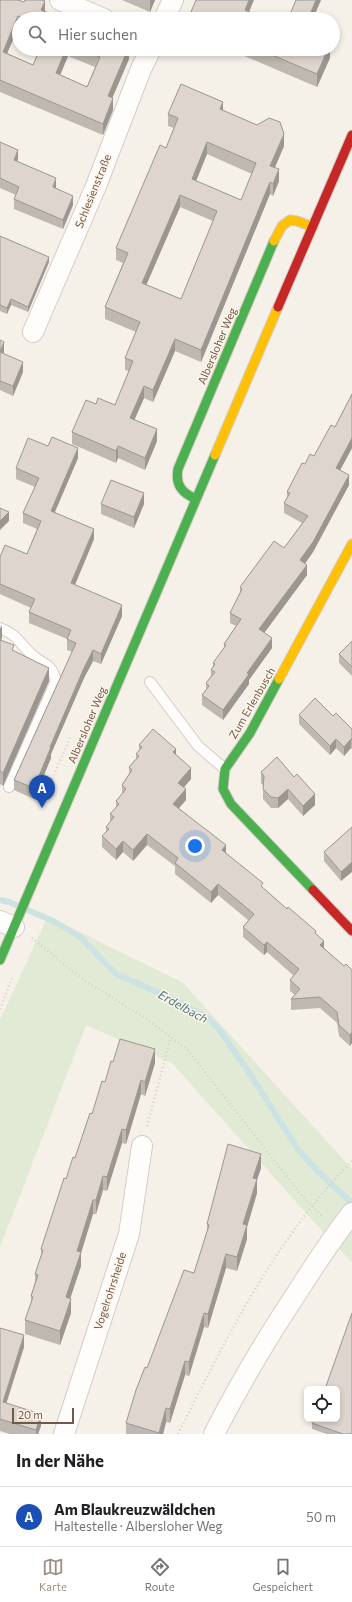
<!DOCTYPE html>
<html lang="de">
<meta charset="utf-8">
<style>
:root{--surface:#fff;--page:#f6f6f6;--text:#202124;--muted:#757577;--line:#e0e0e0;--accent:#9f8e83}
body{margin:0;font-family:Commissioner,sans-serif;background:var(--page);color:var(--text)}
.controls{position:absolute;right:12px;bottom:12px;display:grid;overflow:hidden;border-radius:6px;box-shadow:0 2px 6px #0003}
.controls button{width:36px;height:36px;display:grid;place-items:center;padding:0;border:0;border-bottom:1px solid var(--line);background:var(--surface);color:var(--text);font:20px sans-serif}
.scale{position:absolute;left:12px;bottom:10px;width:62px;box-sizing:border-box;padding-left:4px;border:2px solid #70594c;border-top:0;font-size:11px;line-height:14px;white-space:nowrap;color:#70594c;-webkit-text-stroke:3px #fdf5e9;paint-order:stroke}
.you{position:absolute;left:195px;top:846px;width:14px;height:14px;margin:-10px;border:3px solid #fff;border-radius:50%;background:#1a73e8;box-shadow:0 0 0 6px #1a73e833}
.badge{display:grid;place-items:center;width:26px;height:26px;border-radius:50%;background:var(--accent);color:#fff;font-size:13px;font-weight:700}
.pin{position:absolute;translate:-50% -33px;filter:drop-shadow(0 1px 2px #0008)}
.pin::after{content:'';position:absolute;top:21px;width:14px;height:12px;background:inherit;clip-path:polygon(0 0,100% 0,50% 100%)}
.list{margin:0;padding:0;list-style:none}
h2{display:flex;justify-content:space-between;align-items:center;height:52px;margin:0;padding:0 16px;font-size:17px}
h2 small{font-size:13px;font-weight:400;color:var(--muted)}
.list li{display:grid;grid-template-columns:26px 1fr auto;gap:12px;align-items:center;box-sizing:border-box;height:60px;padding:0 16px;border-top:1px solid var(--line)}
.list b{display:block;font-size:15px;white-space:nowrap}
.list p{margin:0;font-size:13px;white-space:nowrap;color:var(--muted)}
.list em{font-size:13px;font-style:normal;color:var(--muted)}
.icon{flex:none;width:22px;height:22px;fill:none;stroke:currentColor;stroke-width:2;stroke-linecap:round;stroke-linejoin:round}
.map{position:relative;flex:none;width:352px;height:1434px;overflow:hidden}
.search{position:absolute;background:var(--surface);box-shadow:0 2px 6px #0003;left:12px;right:12px;top:12px;height:44px;display:flex;align-items:center;gap:10px;box-sizing:border-box;padding:0 14px;border-radius:22px;color:var(--muted);font-size:15px}
.sheet{height:112px;background:var(--surface)}
nav{display:flex;justify-content:space-around;align-items:center;box-sizing:border-box;height:56px;border-top:1px solid var(--line);background:var(--surface);font-size:11px;color:var(--muted)}
nav a{display:grid;justify-items:center;gap:2px}
nav .on{color:var(--accent)}
.map>svg:first-child{display:block}
</style>
<div class="map">
<svg width="352" height="1434" viewBox="0 0 352 1434">
<rect width="100%" height="100%" fill="#f5f0e8"/>
<path fill="#e1ead4" d="M 48,916 L 183,983 L 352,1169 L 352,1262 L 331,1241 L 172,1063 L 86,1025 L 0,1247 L 0,1020 Z"/>
<g fill="none" stroke-linecap="round" stroke-linejoin="round">
<path stroke="#cce2e3" stroke-width="6" d="M 0,900 L 9,902 L 53,921 L 80,937 L 116,974 L 179,1002 L 209,1019 L 219,1029 L 254,1080 L 297,1148 L 315,1169 L 352,1203"/>
<defs>
<path id="lane" d="M 0,628 C 19,636 18,642 31,654 C 43,666 51,661 56,681 L 9,787
M 150,682 L 198,746 L 225,769"/>
<path id="street" d="M 60,0 L 104,19
M 164,19 L 173,0
M 33,332 L 96,186 L 141,69 L 151,49
M 0,921 L 14,927
M 64,1434 L 129,1234 L 142,1146
M 214,1434 C 240,1383 270,1333 302,1285 C 318,1260 334,1236 352,1213"/>
<path id="fast" d="M 196,499 C 182,493 175,485 178,469 L 274,241
M 279,679 L 250,733 L 225,769 L 223,789 L 231,804 L 313,890
M 0,960 L 215,455"/>
<path id="slow" d="M 274,241 L 282,226 L 290,220 L 297,221 L 313,227
M 215,455 L 278,307
M 279,679 L 352,544"/>
<path id="jam" d="M 278,307 L 352,135
M 313,890 L 352,931"/>
</defs>
<use href="#lane" stroke="#d4cdc7" stroke-width="12"/>
<use href="#street" stroke="#d4cdc7" stroke-width="22"/>
<use href="#fast" stroke="#d4cdc5" stroke-width="11"/>
<use href="#slow" stroke="#d4cdc5" stroke-width="11"/>
<use href="#jam" stroke="#d4cdc5" stroke-width="11"/>
<path stroke="#d6cfca" stroke-width="2.5" stroke-dasharray="1 3" stroke-linecap="butt" d="M 52,779 L 70,738
M 32,938 L 84,980 L 145,1018 L 187,1049 L 302,1196 L 323,1217
M 0,1009 L 12,978
M 147,1126 L 171,1037
M 178,1434 C 226,1338 276,1238 352,1161"/>
<use href="#lane" stroke="#fefdfc" stroke-width="10"/>
<use href="#street" stroke="#fefdfc" stroke-width="20"/>
<use href="#fast" stroke="#4caf50" stroke-width="9"/>
<use href="#slow" stroke="#ffc107" stroke-width="9"/>
<use href="#jam" stroke="#c62828" stroke-width="9"/>
</g>
<path fill="#bfb8b1" fill-rule="evenodd" d="M 0,0 L 45,11 L 63,19 L 19,19 L 19,29 L 18,28 L 7,53 L 33,65 L 40,49 L 129,49 L 129,59 L 112,98 L 113,110 L 103,135 L 0,92 ZM 68,56 L 95,67 L 87,87 L 60,75 Z
M 122,0 L 155,0 L 150,12 Z
M 228,49 L 330,49 L 330,58 L 317,87 Z
M 223,110 L 284,146 L 275,168 L 279,181 L 273,196 L 270,194 L 201,362 L 175,351 L 153,402 L 144,398 L 134,419 L 157,441 L 145,470 L 118,458 L 116,463 L 72,444 L 72,432 L 96,404 L 115,405 L 129,371 L 125,370 L 125,358 L 136,332 L 105,319 L 105,307 L 123,263 L 116,260 L 116,248 L 166,148 L 174,128 L 168,126 L 168,114 ZM 207,154 L 252,174 L 241,200 L 196,181 ZM 180,207 L 213,221 L 181,299 L 146,285 Z
M 0,142 L 18,159 L 17,161 L 56,188 L 56,189 L 73,205 L 63,229 L 14,209 L 14,199 L 16,195 L 0,188 Z
M 0,236 L 49,262 L 28,312 L 11,305 L 7,314 L 0,311 Z
M 0,340 L 4,352 L 3,354 L 23,372 L 13,396 L 0,390 Z
M 352,394 L 352,448 L 340,470 L 349,485 L 313,552 L 305,564 L 307,575 L 264,633 L 272,648 L 249,680 L 249,684 L 223,720 L 202,705 L 202,695 L 206,690 L 206,683 L 211,676 L 211,670 L 213,667 L 213,663 L 224,648 L 224,644 L 236,626 L 230,623 L 230,613 L 240,593 L 240,587 L 284,548 L 302,523 L 284,513 L 284,503 L 287,498 L 287,492 L 305,464 L 314,456 L 335,427 Z
M 78,458 L 55,512 L 94,539 L 75,585 L 122,616 L 101,664 L 93,661 L 84,678 L 51,754 L 51,758 L 34,799 L 14,790 L 14,780 L 72,652 L 67,650 L 67,639 L 29,623 L 29,612 L 31,608 L 0,594 L 0,557 L 27,554 L 37,529 L 23,523 L 23,513 L 35,487 L 16,479 L 16,468 Z
M 101,504 L 144,504 L 134,528 L 101,514 Z
M 0,624 L 2,638 L 1,640 L 49,681 L 3,786 L 0,784 Z
M 352,641 L 352,676 L 339,663 L 339,654 Z
M 299,715 L 333,716 L 352,729 L 352,749 L 351,748 L 344,756 L 336,748 L 330,755 L 299,724 Z
M 139,745 L 176,755 L 191,779 L 184,787 L 186,800 L 179,808 L 263,888 L 316,934 L 324,948 L 344,966 L 352,970 L 352,1043 L 350,1046 L 339,1036 L 337,1023 L 320,1008 L 291,1010 L 291,999 L 295,995 L 290,991 L 290,980 L 294,976 L 267,952 L 264,955 L 243,937 L 243,927 L 248,920 L 218,895 L 211,903 L 175,874 L 175,866 L 147,845 L 133,861 L 123,852 L 116,860 L 102,847 L 102,836 L 106,832 L 106,827 L 110,822 L 110,814 L 116,808 L 116,801 L 122,794 L 122,785 L 129,774 L 129,767 L 136,759 L 136,754 L 139,751 Z
M 261,772 L 315,805 L 303,816 L 288,799 L 278,808 L 271,808 L 263,799 L 263,785 L 261,783 Z
M 352,827 L 341,881 L 324,861 L 324,852 Z
M 113,1062 L 155,1063 L 145,1096 L 141,1094 L 126,1144 L 122,1143 L 107,1191 L 103,1190 L 96,1214 L 93,1214 L 81,1253 L 81,1266 L 70,1299 L 71,1313 L 60,1345 L 25,1334 L 25,1320 L 31,1303 L 31,1296 L 35,1282 L 35,1274 L 41,1256 L 41,1249 L 66,1179 L 105,1082 Z
M 261,1168 L 257,1179 L 257,1193 L 247,1227 L 247,1239 L 237,1271 L 226,1268 L 208,1328 L 204,1327 L 189,1376 L 185,1375 L 170,1423 L 166,1422 L 163,1434 L 126,1434 L 126,1423 L 147,1368 L 194,1273 L 207,1232 L 207,1224 Z
M 0,1328 L 24,1347 L 6,1403 L 41,1426 L 38,1434 L 10,1434 L 0,1431 Z
M 312,1423 L 352,1434 L 327,1434 L 312,1429 Z"/>
<path fill="#9b9690" d="M 150,0 L 155,0 L 150,12 Z
M 249,0 L 254,0 L 246,19 L 245,10 Z
M 316,0 L 321,0 L 313,19 L 308,19 Z
M 45,1 L 45,13 L 41,10 Z
M 18,16 L 18,28 L 3,63 L 3,52 Z
M 66,49 L 68,49 L 68,56 L 56,85 L 56,73 Z
M 128,49 L 129,49 L 129,59 L 108,108 L 108,96 Z
M 328,49 L 330,49 L 330,58 L 317,87 L 317,74 Z
M 113,98 L 113,110 L 103,135 L 103,124 Z
M 223,102 L 223,114 L 220,109 Z
M 284,134 L 284,146 L 270,178 L 270,166 Z
M 207,142 L 207,154 L 192,191 L 192,179 Z
M 18,150 L 18,159 L 14,169 L 14,160 Z
M 279,169 L 279,181 L 273,196 L 273,184 Z
M 56,178 L 56,188 L 53,197 L 53,187 Z
M 270,182 L 270,194 L 201,362 L 201,350 Z
M 180,195 L 180,207 L 142,295 L 142,283 Z
M 73,196 L 73,205 L 63,229 L 63,220 Z
M 49,257 L 49,262 L 28,312 L 28,307 Z
M 11,299 L 11,305 L 7,314 L 7,308 Z
M 175,339 L 175,351 L 153,402 L 153,390 Z
M 4,342 L 4,352 L 0,361 L 0,352 Z
M 23,362 L 23,372 L 13,396 L 13,386 Z
M 144,386 L 144,398 L 130,430 L 130,418 Z
M 157,429 L 157,441 L 145,470 L 145,458 Z
M 352,438 L 352,448 L 336,478 L 336,468 Z
M 118,446 L 118,458 L 116,463 L 116,451 Z
M 78,448 L 78,458 L 51,521 L 51,511 Z
M 349,475 L 349,485 L 313,552 L 300,570 L 300,560 Z
M 144,493 L 144,504 L 134,528 L 134,517 Z
M 9,512 L 9,521 L 0,530 L 0,521 Z
M 94,529 L 94,539 L 71,594 L 71,583 Z
M 307,565 L 307,575 L 259,640 L 259,629 Z
M 122,605 L 122,616 L 101,664 L 101,654 Z
M 2,625 L 2,638 L 0,642 L 0,629 Z
M 272,638 L 272,648 L 249,680 L 249,684 L 223,720 L 223,710 L 247,673 Z
M 93,650 L 93,661 L 84,678 L 51,754 L 51,758 L 34,799 L 34,788 L 50,747 L 84,668 Z
M 49,668 L 49,681 L 3,786 L 3,773 Z
M 336,739 L 336,748 L 330,755 L 330,746 Z
M 351,739 L 351,748 L 344,756 L 344,747 Z
M 176,749 L 176,760 L 173,752 Z
M 191,768 L 191,779 L 178,794 L 178,783 Z
M 186,789 L 186,800 L 173,815 L 173,804 Z
M 288,789 L 288,799 L 278,808 L 278,798 Z
M 315,794 L 315,805 L 303,816 L 303,806 Z
M 147,834 L 147,845 L 133,861 L 133,850 Z
M 123,841 L 123,852 L 116,860 L 116,849 Z
M 226,845 L 226,855 L 222,850 Z
M 352,862 L 352,872 L 341,881 L 341,872 Z
M 218,884 L 218,895 L 211,903 L 211,892 Z
M 324,941 L 324,951 L 320,945 Z
M 267,942 L 267,952 L 264,955 L 264,945 Z
M 352,1032 L 352,1043 L 350,1046 L 350,1035 Z
M 155,1049 L 155,1063 L 145,1096 L 145,1082 Z
M 141,1080 L 141,1094 L 126,1144 L 126,1130 Z
M 122,1129 L 122,1143 L 107,1191 L 107,1177 Z
M 261,1154 L 261,1168 L 253,1192 L 253,1178 Z
M 103,1176 L 103,1190 L 96,1214 L 96,1200 Z
M 257,1179 L 257,1193 L 247,1227 L 247,1239 L 237,1271 L 237,1257 L 243,1224 Z
M 93,1200 L 93,1214 L 81,1253 L 81,1266 L 66,1311 L 66,1297 L 77,1251 Z
M 226,1254 L 226,1268 L 208,1328 L 208,1314 Z
M 71,1299 L 71,1313 L 60,1345 L 60,1331 Z
M 204,1313 L 204,1327 L 189,1376 L 189,1362 Z
M 24,1335 L 24,1347 L 3,1414 L 3,1402 Z
M 185,1361 L 185,1375 L 170,1423 L 170,1409 Z
M 166,1408 L 166,1422 L 163,1434 L 159,1434 Z
M 41,1414 L 41,1426 L 38,1434 L 36,1434 L 36,1430 Z"/>
<path fill="#ded6ce" stroke="#9b9690" fill-rule="evenodd" d="M 0,0 L 18,0 L 24,2 L 25,0 L 42,0 L 45,1 L 41,10 L 63,19 L 24,19 L 18,16 L 3,52 L 33,65 L 40,49 L 66,49 L 56,73 L 87,87 L 100,57 L 80,49 L 128,49 L 108,96 L 113,98 L 103,124 L 0,80 Z
M 196,0 L 249,0 L 245,10 L 266,19 L 188,19 Z
M 296,0 L 316,0 L 308,19 L 288,19 Z
M 80,16 L 87,19 L 79,19 Z
M 258,49 L 328,49 L 317,74 Z
M 181,84 L 223,102 L 220,109 L 257,125 L 269,118 L 280,122 L 284,134 L 270,166 L 279,169 L 273,184 L 270,182 L 201,350 L 175,339 L 153,390 L 144,386 L 130,418 L 157,429 L 145,458 L 118,446 L 116,451 L 72,432 L 86,400 L 96,404 L 98,398 L 115,405 L 133,361 L 125,358 L 140,322 L 105,307 L 128,253 L 116,248 L 160,145 L 166,148 L 178,118 L 168,114 ZM 207,142 L 256,163 L 241,200 L 192,179 ZM 180,195 L 217,211 L 181,299 L 142,283 Z
M 0,142 L 18,150 L 14,160 L 56,178 L 53,187 L 73,196 L 63,220 L 14,199 L 19,187 L 0,178 Z
M 0,236 L 49,257 L 28,307 L 11,299 L 7,308 L 0,305 Z
M 0,340 L 4,342 L 0,352 Z
M 0,352 L 23,362 L 13,386 L 0,381 Z
M 352,394 L 352,438 L 336,468 L 349,475 L 313,542 L 300,560 L 307,565 L 259,629 L 272,638 L 247,673 L 249,674 L 223,710 L 202,695 L 209,686 L 206,683 L 215,672 L 211,670 L 215,664 L 213,663 L 226,645 L 224,644 L 241,619 L 230,613 L 242,589 L 240,587 L 274,541 L 284,548 L 308,516 L 284,503 L 290,493 L 287,492 L 302,463 L 305,464 L 310,454 L 314,456 L 331,425 L 335,427 Z
M 52,437 L 78,448 L 51,511 L 94,529 L 71,583 L 122,605 L 101,654 L 93,650 L 84,668 L 50,747 L 51,747 L 34,788 L 14,780 L 76,643 L 67,639 L 71,630 L 29,612 L 35,599 L 0,584 L 0,557 L 5,545 L 27,554 L 41,521 L 23,513 L 39,478 L 16,468 L 28,438 L 48,446 Z
M 111,480 L 144,493 L 134,517 L 101,504 Z
M 0,508 L 9,512 L 0,521 Z
M 0,640 L 14,645 L 12,650 L 49,668 L 3,773 L 0,771 Z
M 352,641 L 352,667 L 339,654 Z
M 315,698 L 333,716 L 336,713 L 352,729 L 352,740 L 351,739 L 344,747 L 336,739 L 330,746 L 299,715 Z
M 153,729 L 176,749 L 173,752 L 191,768 L 178,783 L 186,789 L 173,804 L 226,845 L 222,850 L 263,883 L 261,886 L 287,909 L 288,907 L 316,931 L 315,933 L 324,941 L 320,945 L 344,966 L 346,964 L 352,970 L 352,1032 L 350,1035 L 339,1025 L 337,1012 L 320,997 L 291,999 L 300,989 L 290,980 L 299,969 L 267,942 L 264,945 L 243,927 L 254,914 L 218,884 L 211,892 L 175,863 L 178,858 L 147,834 L 133,850 L 123,841 L 116,849 L 102,836 L 109,829 L 106,827 L 114,817 L 110,814 L 119,804 L 116,801 L 126,789 L 122,785 L 132,770 L 129,767 L 139,756 L 136,754 L 142,747 L 139,745 Z
M 277,757 L 294,777 L 297,774 L 315,794 L 303,806 L 288,789 L 278,798 L 271,797 L 263,789 L 264,776 L 261,772 Z
M 352,827 L 352,862 L 341,872 L 324,852 Z
M 120,1039 L 155,1049 L 145,1082 L 141,1080 L 126,1130 L 122,1129 L 107,1177 L 103,1176 L 96,1200 L 93,1200 L 77,1251 L 81,1252 L 66,1297 L 71,1299 L 60,1331 L 25,1320 L 33,1297 L 31,1296 L 38,1275 L 35,1274 L 43,1250 L 41,1249 L 64,1178 L 66,1179 L 73,1157 L 75,1158 L 90,1113 L 92,1114 L 102,1081 L 105,1082 L 111,1061 L 113,1062 Z
M 228,1144 L 261,1154 L 253,1178 L 257,1179 L 243,1224 L 247,1225 L 237,1257 L 226,1254 L 208,1314 L 204,1313 L 189,1362 L 185,1361 L 170,1409 L 166,1408 L 159,1433 L 126,1423 L 136,1390 L 145,1367 L 147,1368 L 184,1270 L 194,1273 L 209,1225 L 207,1224 Z
M 352,1313 L 352,1434 L 343,1434 L 312,1423 L 314,1419 L 337,1419 L 337,1389 L 325,1389 Z
M 0,1328 L 24,1335 L 3,1402 L 41,1414 L 36,1430 L 0,1419 Z"/>
<g text-anchor="middle" stroke-width="3" stroke-linejoin="round" paint-order="stroke">
<g font-size="11" fill="#70594c" stroke="#fdf5e9">
<text transform="translate(93 191) rotate(-68)" y="4">Schlesienstraße</text>
<text transform="translate(217 346) rotate(-67)" y="4">Albersloher Weg</text>
<text transform="translate(252 703) rotate(-60)" y="4">Zum Erlenbusch</text>
<text transform="translate(87 725) rotate(-67)" y="4">Albersloher Weg</text>
<text transform="translate(110 1291) rotate(-72)" y="4">Vogelrohrsheide</text>
</g>
<g font-size="12" font-style="italic" fill="#477881" stroke="#fdf5e9">
<text transform="translate(183 1007) rotate(29)" y="4">Erdelbach</text>
</g>
</g>
</svg>
<div class="controls">
<button><svg class="icon" aria-label="locate" viewBox="0 0 24 24"><circle cx="12" cy="12" r="6"/><path d="M12 2v4M12 18v4M2 12h4M18 12h4"/></svg></button>
</div>
<div class="scale">20 m</div>
<div class="you"></div>
<div class="pin badge" style="left:42px;top:808px;background:#1a4fb4">A</div>
<div class="search"><svg class="icon" aria-label="search" viewBox="0 0 24 24"><circle cx="10" cy="10" r="6"/><path d="M15 15l6 6"/></svg>Hier suchen</div>
</div>
<section class="sheet">
<h2>In der Nähe<small></small></h2>
<ul class="list">
<li><span class="badge" style="background:#1a4fb4">A</span><div><b>Am Blaukreuzwäldchen</b><p>Haltestelle · Albersloher Weg</p></div><em>50 m</em></li>
</ul>
</section>
<nav>
<a class="on"><svg class="icon" aria-label="map" viewBox="0 0 24 24"><path d="M3 6l6-2 6 2 6-2v14l-6 2-6-2-6 2zM9 4v14M15 6v14"/></svg>Karte</a>
<a><svg class="icon" aria-label="directions" viewBox="0 0 24 24"><path d="M12 3l9 9-9 9-9-9zM9 14v-3h6M13 9l2 2-2 2"/></svg>Route</a>
<a><svg class="icon" aria-label="saved" viewBox="0 0 24 24"><path d="M7 4h10v16l-5-4-5 4z"/></svg>Gespeichert</a>
</nav>
